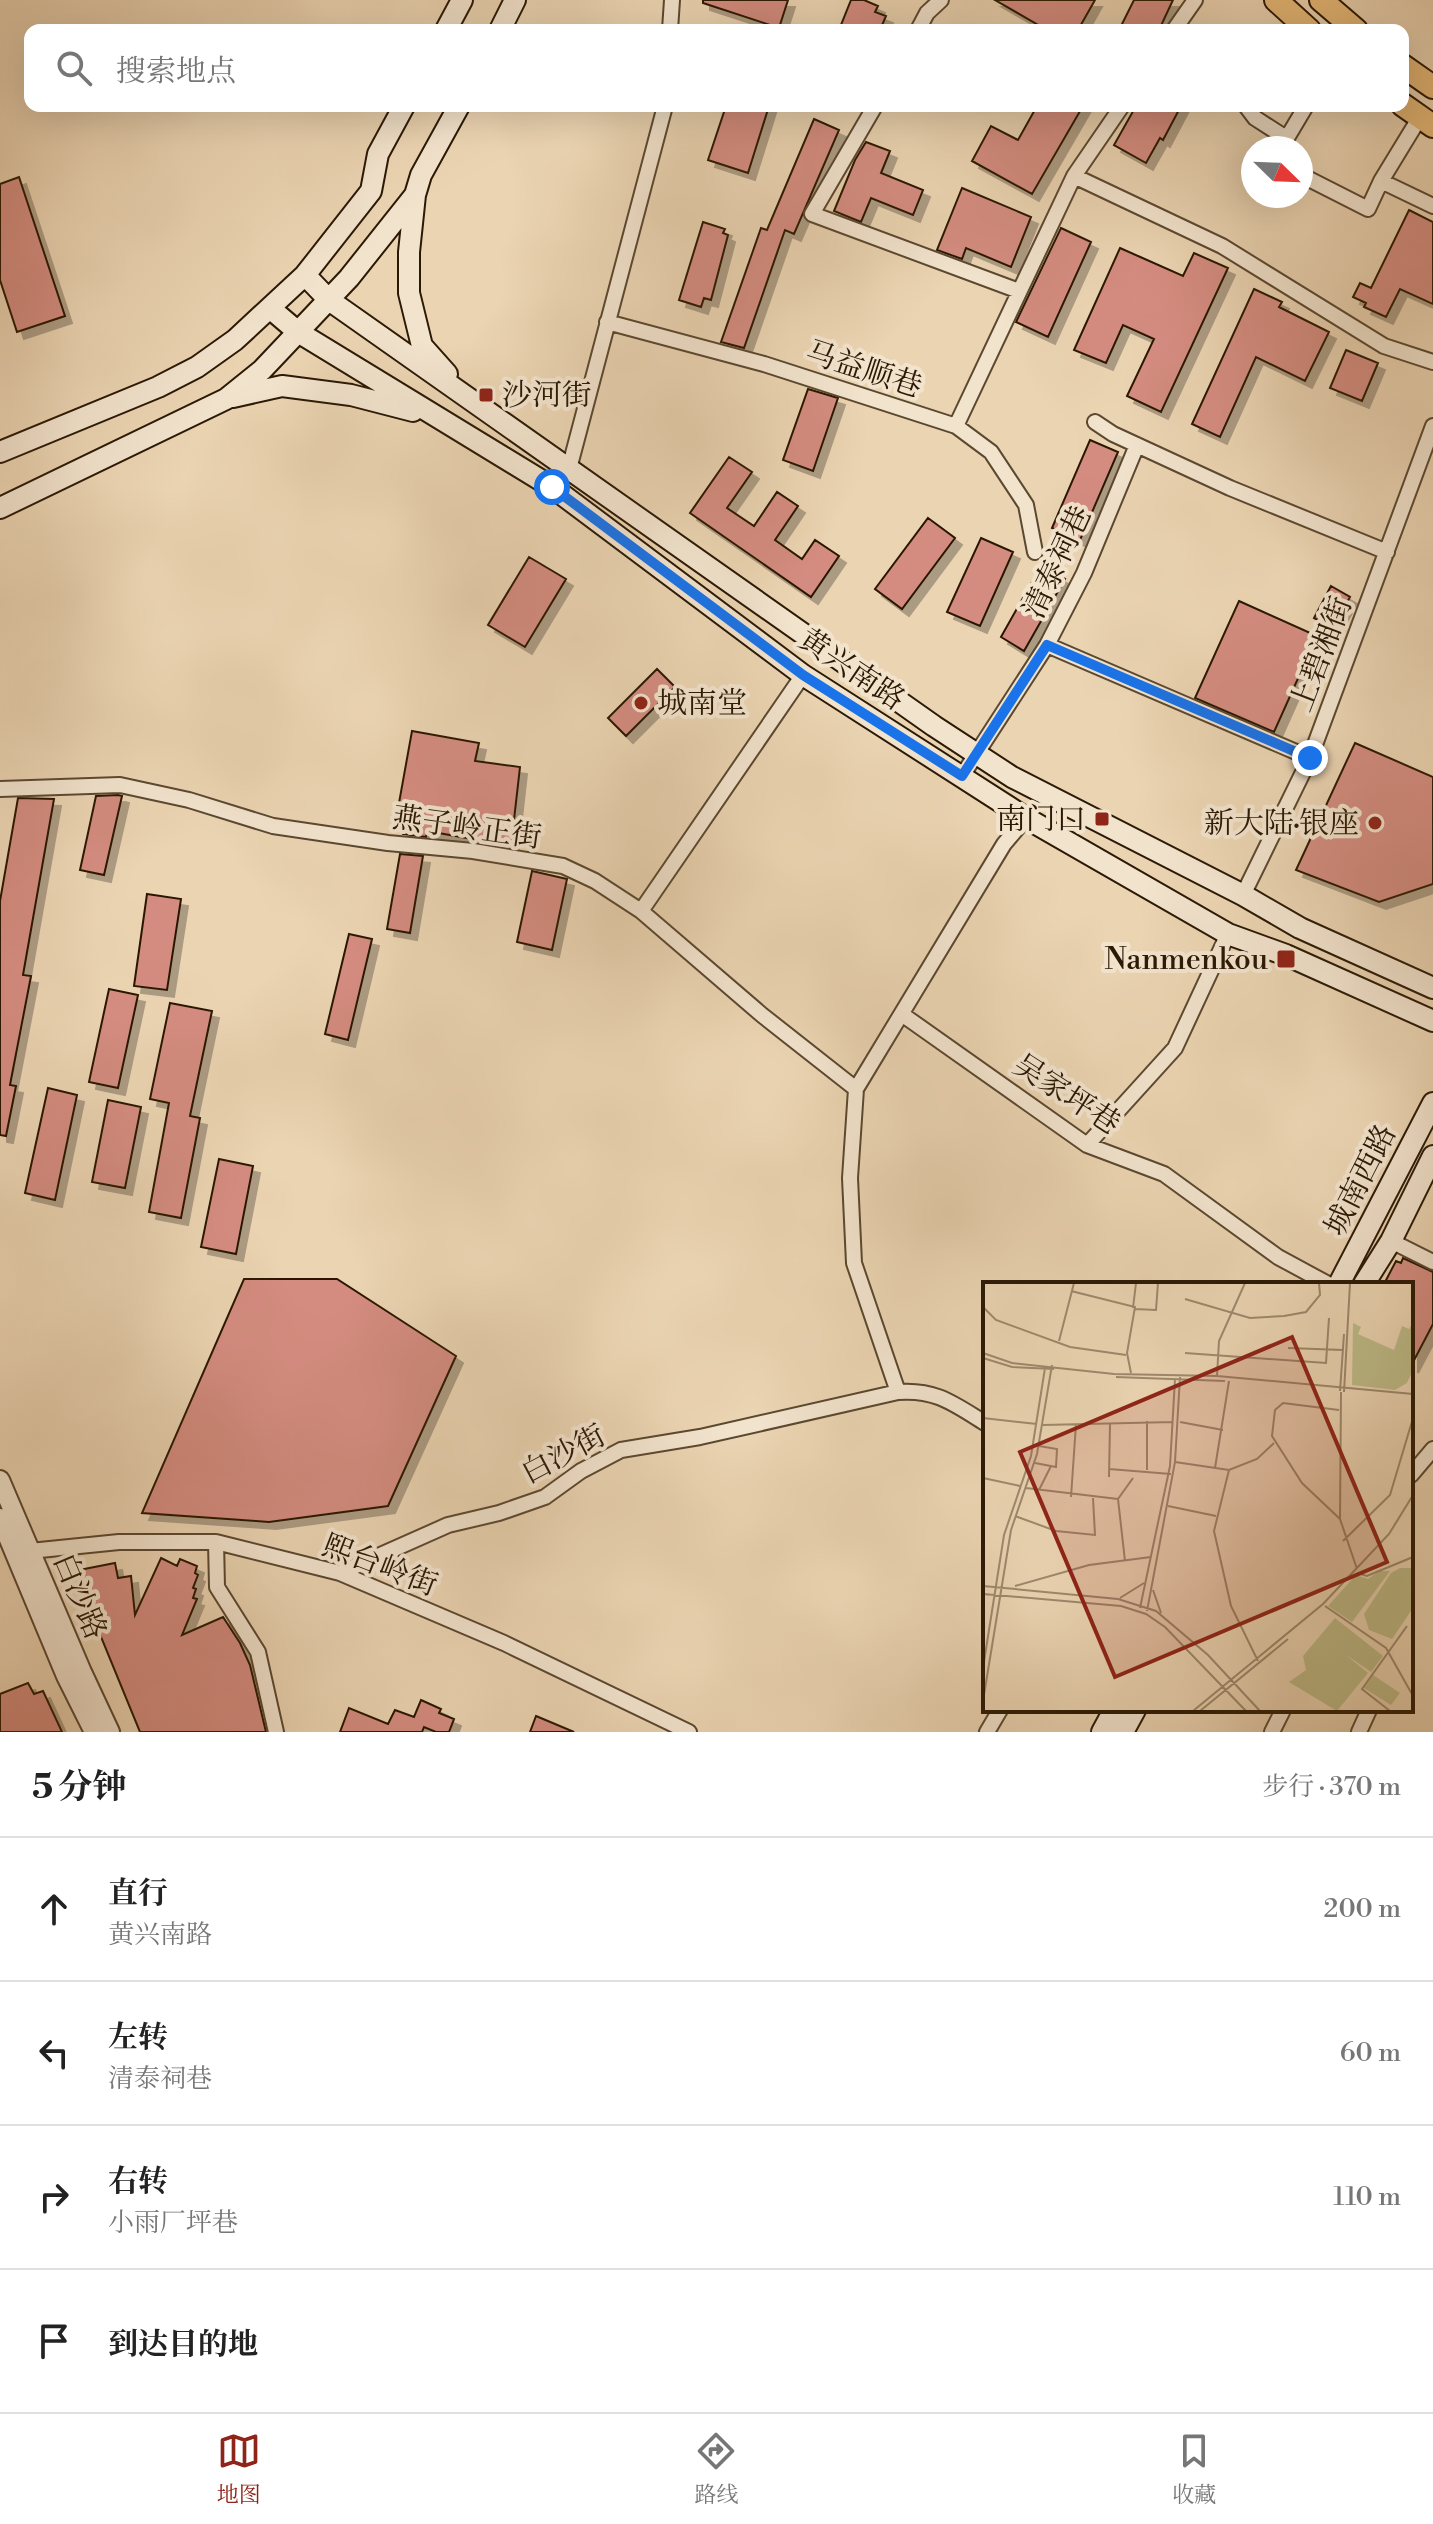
<!DOCTYPE html>
<html lang="zh">
<meta charset="utf-8">
<style>
:root{--surface:#fff;--page:#f2f2f2;--text:#222;--muted:#767676;--line:#e0e0e0;--accent:#8f2418}
body{margin:0;font-family:"Libre Bodoni","Noto Serif SC",serif;background:var(--page);color:var(--text)}
.compass{position:absolute;left:1241px;top:136px;width:72px;height:72px;border-radius:50%;background:var(--surface);box-shadow:0 8px 32px #0002;rotate:113deg}
.stop{position:absolute;width:24px;height:24px;margin:-18px;border:6px solid #1a73e8;border-radius:50%;background:#fff}
.stop.end{background:#1a73e8;border-color:#fff;box-shadow:0 2px 8px #0008}
.list{margin:0;padding:0;list-style:none}
h2{display:flex;justify-content:space-between;align-items:center;height:104px;margin:0;padding:0 32px;font-size:34px}
h2 small{font-size:26px;font-weight:400;color:var(--muted)}
.list li{display:grid;grid-template-columns:52px 1fr auto;gap:24px;align-items:center;box-sizing:border-box;height:144px;padding:0 32px;border-top:2px solid var(--line)}
.list b{display:block;font-size:30px;white-space:nowrap}
.list p{margin:0;font-size:26px;white-space:nowrap;color:var(--muted)}
.list em{font-size:26px;font-style:normal;color:var(--muted)}
.icon{flex:none;width:44px;height:44px;fill:none;stroke:currentColor;stroke-width:2;stroke-linecap:round;stroke-linejoin:round}
.map{position:relative;flex:none;width:1433px;height:1732px;overflow:hidden}
.search{position:absolute;background:var(--surface);box-shadow:0 8px 32px #0002;left:24px;right:24px;top:24px;height:88px;display:flex;align-items:center;gap:20px;box-sizing:border-box;padding:0 28px;border-radius:16px;color:var(--muted);font-size:30px}
.sheet{height:680px;background:var(--surface)}
nav{display:flex;justify-content:space-around;align-items:center;box-sizing:border-box;height:112px;border-top:2px solid var(--line);background:var(--surface);font-size:22px;color:var(--muted)}
nav a{display:grid;justify-items:center;gap:4px}
nav .on{color:var(--accent)}
.map>svg:first-child{display:block}
</style>
<div class="map">
<svg width="1433" height="1732" viewBox="0 0 1433 1732">
<defs>
<filter id="shadow"><feDropShadow dx="7" dy="7" stdDeviation="0" flood-color="#0004"/></filter>
</defs>
<rect width="100%" height="100%" fill="#ebd4b2"/>
<filter id="stains"><feTurbulence type="fractalNoise" baseFrequency=".0025" numOctaves="4"/><feColorMatrix values="0 0 0 0 .2 0 0 0 0 .09 0 0 0 0 .02 0 0 0 .5 -.17"/></filter>
<radialGradient id="worn" r=".72"><stop offset=".6" stop-color="#630" stop-opacity="0"/><stop offset="1" stop-color="#630" stop-opacity=".3"/></radialGradient>
<path fill="#d48c80" stroke="#2b1905" stroke-width="2" filter="url(#shadow)" d="M 703,0 L 788,0 L 779,28 L 703,3 Z
M 851,0 L 864,0 L 878,6 L 875,12 L 886,16 L 880,30 L 839,30 Z
M 995,0 L 1095,0 L 1078,30 L 1047,30 Z
M 1134,0 L 1173,0 L 1159,30 L 1119,30 Z
M 726,106 L 769,106 L 748,173 L 708,160 Z
M 1037,106 L 1083,106 L 1032,194 L 972,161 L 991,126 L 1018,140 Z
M 1136,106 L 1181,106 L 1163,140 L 1160,138 L 1146,163 L 1114,145 Z
M 814,119 L 839,130 L 794,234 L 785,230 L 744,348 L 721,342 L 761,228 L 767,230 Z
M 866,142 L 890,151 L 881,173 L 923,190 L 913,215 L 871,198 L 861,222 L 834,211 L 855,160 Z
M 19,177 L 65,316 L 17,332 L 0,280 L 0,184 Z
M 962,188 L 1031,217 L 1011,267 L 966,248 L 962,259 L 937,250 Z
M 1409,210 L 1433,222 L 1433,304 L 1400,289 L 1386,317 L 1364,307 L 1366,303 L 1353,297 L 1360,283 L 1371,288 Z
M 703,222 L 725,229 L 723,233 L 728,235 L 711,300 L 704,298 L 701,307 L 679,300 Z
M 1061,228 L 1091,242 L 1048,337 L 1016,322 Z
M 1120,248 L 1183,276 L 1194,253 L 1228,268 L 1161,412 L 1127,396 L 1154,339 L 1123,325 L 1106,363 L 1074,350 Z
M 1254,289 L 1282,302 L 1279,307 L 1329,332 L 1305,381 L 1256,357 L 1220,437 L 1192,424 Z
M 1346,350 L 1378,363 L 1362,401 L 1330,388 Z
M 808,389 L 838,398 L 813,471 L 783,460 Z
M 1090,440 L 1118,452 L 1080,540 L 1052,528 Z
M 729,457 L 752,472 L 727,508 L 754,526 L 777,492 L 798,506 L 775,540 L 802,559 L 815,540 L 839,556 L 811,597 L 690,513 Z
M 928,518 L 955,538 L 902,609 L 875,589 Z
M 981,538 L 1013,552 L 980,626 L 947,612 Z
M 529,557 L 566,579 L 525,647 L 488,625 Z
M 1041,566 L 1065,579 L 1024,651 L 1001,637 Z
M 1331,586 L 1350,597 L 1333,628 L 1314,618 Z
M 1239,601 L 1317,636 L 1274,732 L 1195,698 Z
M 657,669 L 675,687 L 626,736 L 608,718 Z
M 412,731 L 479,743 L 475,761 L 520,767 L 511,846 L 427,831 L 426,837 L 403,834 L 404,826 L 395,825 Z
M 1355,743 L 1433,777 L 1433,884 L 1379,902 L 1296,870 Z
M 118,795 L 122,796 L 104,875 L 80,870 L 96,796 Z
M 18,798 L 54,799 L 23,975 L 31,976 L 10,1085 L 16,1086 L 6,1136 L 0,1135 L 0,901 Z
M 400,854 L 423,856 L 410,933 L 387,929 Z
M 532,871 L 567,879 L 552,950 L 517,942 Z
M 147,894 L 181,899 L 167,990 L 134,986 Z
M 349,934 L 372,939 L 348,1040 L 325,1034 Z
M 109,989 L 138,995 L 118,1088 L 89,1082 Z
M 170,1003 L 212,1011 L 190,1116 L 200,1118 L 181,1218 L 149,1212 L 169,1103 L 150,1099 Z
M 48,1088 L 77,1095 L 55,1200 L 25,1193 Z
M 108,1100 L 141,1107 L 125,1188 L 92,1182 Z
M 219,1159 L 253,1166 L 236,1254 L 201,1247 Z
M 1403,1258 L 1433,1272 L 1433,1324 L 1411,1366 L 1411,1284 L 1384,1284 L 1396,1261 L 1401,1263 Z
M 244,1279 L 337,1279 L 456,1356 L 388,1506 L 269,1522 L 142,1513 Z
M 161,1558 L 177,1566 L 180,1559 L 197,1566 L 195,1573 L 198,1575 L 193,1588 L 196,1589 L 193,1598 L 197,1599 L 182,1635 L 223,1617 L 240,1643 L 250,1665 L 266,1732 L 140,1732 L 74,1571 L 115,1563 L 118,1578 L 131,1576 L 135,1615 Z
M 28,1683 L 34,1694 L 43,1691 L 62,1732 L 0,1732 L 0,1694 Z
M 421,1700 L 441,1709 L 439,1713 L 454,1719 L 449,1732 L 436,1732 L 424,1727 L 422,1732 L 340,1732 L 349,1708 L 388,1724 L 395,1710 L 414,1717 Z
M 536,1716 L 574,1732 L 530,1732 Z"/>
<g fill="none" stroke-linecap="round" stroke-linejoin="round">
<defs>
<path id="minor" d="M 670,30 L 672,0
M 918,30 L 927,13 L 941,0
M 1174,30 L 1195,0
M 875,106 L 812,214 L 1019,291
M 1246,106 L 1255,118 L 1286,138
M 1281,148 L 1306,106
M 1301,175 L 1368,209 L 1381,181 L 1420,117
M 1074,176 L 1222,246 L 1384,346 L 1433,362
M 1381,181 L 1433,206
M 607,322 L 764,364 L 956,426 L 991,452 L 1026,505 L 1035,552
M 1095,422 L 1113,434 L 1230,488 L 1387,552
M 956,426 L 1074,176 L 1122,106
M 569,469 L 665,106
M 1047,645 L 1310,758
M 962,776 L 1047,645 L 1084,573 L 1137,445
M 0,789 L 120,785 L 189,800 L 273,826 L 388,843 L 473,851 L 563,866 L 595,881 L 641,911 L 762,1015 L 856,1089
M 1243,895 L 1310,758 L 1433,426
M 641,911 L 803,675
M 903,1015 L 1087,1145 L 1164,1174 L 1278,1257 L 1328,1284
M 1087,1145 L 1175,1048 L 1228,934
M 1391,1241 L 1433,1262
M 898,1392 L 854,1263 L 850,1178 L 856,1089 L 1004,844 L 1026,818
M 1411,1475 L 1433,1449
M 216,1542 L 217,1587 L 258,1652 L 276,1732
M 30,1551 L 119,1542 L 216,1542 L 340,1573 L 504,1643 L 689,1732
M 340,1573 L 448,1525 L 499,1513 L 545,1497 L 581,1471 L 621,1450 L 700,1437 L 898,1392 C 936,1389 954,1404 985,1423
M 987,1732 L 1000,1710
M 1272,1732 L 1283,1710
M 1359,1732 L 1369,1710"/>
<path id="tertiary" d="M 0,1480 L 82,1672 L 110,1732
M 0,1518 L 66,1676 L 94,1732"/>
<path id="secondary" d="M 446,30 L 462,0
M 500,30 L 515,0
M 415,195 L 409,252 L 409,293 L 422,346 L 447,374
M 305,275 L 329,300 L 934,726 L 1012,777 L 1243,895 L 1300,928 L 1433,988
M 271,309 L 298,332 L 552,487 L 803,675 L 1026,818 L 1228,934 L 1286,955 L 1433,1021
M 233,397 L 282,386 L 351,395 L 413,411
M 0,452 L 158,387 L 197,367 L 235,340 L 305,275 L 371,191 L 378,154 L 404,106
M 0,508 L 226,399 L 262,370 L 349,278 L 415,195 L 421,175 L 459,106
M 1339,1284 L 1433,1103
M 1364,1284 L 1391,1241 L 1433,1156
M 1102,1732 L 1114,1710
M 1123,1732 L 1135,1710"/>
<path id="primary" d="M 1276,0 L 1309,30
M 1321,0 L 1356,30
M 1403,66 L 1433,87
M 1403,105 L 1433,126"/>
</defs>
<use href="#minor" stroke="#5b4830" stroke-width="18"/>
<use href="#tertiary" stroke="#5b4830" stroke-width="22"/>
<use href="#secondary" stroke="#2b1905" stroke-width="24"/>
<use href="#primary" stroke="#2b1905" stroke-width="26"/>
<use href="#minor" stroke="#f2e3cd" stroke-width="14"/>
<use href="#tertiary" stroke="#f2e3cd" stroke-width="18"/>
<use href="#secondary" stroke="#f2e3cd" stroke-width="20"/>
<use href="#primary" stroke="#e6ba79" stroke-width="22"/>
</g>
<g fill="none" stroke-linecap="round" stroke-linejoin="round">
<path stroke="#1a73e8" stroke-width="10" d="M 552,487 L 803,675 L 962,776 L 1047,645 L 1310,758"/>
</g>
<g fill="#8f2418" stroke="#f2e3cd" stroke-width="3">
<rect x="478" y="387" width="16" height="16" rx="4"/>
<circle cx="641" cy="703" r="8"/>
<rect x="1094" y="811" width="16" height="16" rx="4"/>
<circle cx="1375" cy="823" r="8"/>
<rect x="1276" y="949" width="20" height="20" rx="4"/>
</g>
<g text-anchor="middle" stroke-width="8" stroke-linejoin="round" paint-order="stroke">
<g font-size="30" fill="#2b1905" stroke="#f2e3cd">
<text transform="translate(864 369) rotate(18)" y="10">马益顺巷</text>
<text transform="translate(1057 562) rotate(-65)" y="10">清泰祠巷</text>
<text transform="translate(1321 654) rotate(-69)" y="10">上碧湘街</text>
<text transform="translate(852 669) rotate(34)" y="10">黄兴南路</text>
<text transform="translate(467 827) rotate(8)" y="10">燕子岭正街</text>
<text transform="translate(1067 1094) rotate(33)" y="10">吴家坪巷</text>
<text transform="translate(1360 1180) rotate(-63)" y="10">城南西路</text>
<text transform="translate(563 1454) rotate(-28)" y="10">白沙街</text>
<text transform="translate(380 1565) rotate(21)" y="10">熙台岭街</text>
<text transform="translate(80 1596) rotate(67)" y="10">白沙路</text>
</g>
<g font-size="30" fill="#2b1905" stroke="#f2e3cd" text-anchor="end">
<text x="502" y="405" text-anchor="start">沙河街</text>
<text x="657" y="713" text-anchor="start">城南堂</text>
<text x="1086" y="829">南门口</text>
<text x="1359" y="833">新大陆·银座</text>
<text x="1268" y="969">Nanmenkou</text>
</g>
</g>
<g transform="translate(983 1282)">
<rect width="430" height="430" fill="#ebd4b2"/>
<path d="M 428,18 L 430,20 L 430,88 L 424,101 L 412,108 L 369,103 L 370,41 L 378,45 L 375,52 L 411,68 L 419,44 L 426,47 L 429,42 ZM 417,286 L 430,286 L 430,326 L 409,357 L 386,348 L 381,332 L 408,291 ZM 396,289 L 407,289 L 369,340 L 345,324 L 373,293 L 385,297 ZM 352,336 L 400,374 L 388,390 L 362,372 L 385,391 L 354,429 L 306,400 L 323,388 L 320,374 ZM 390,393 L 417,411 L 408,423 L 381,406 Z" fill="#bdbb88"/>
<path fill="none" stroke="#9e896d" stroke-width="2" d="M 88,9 L 152,25 L 144,71 L 148,91M 202,17 L 267,36 L 301,34 L 323,30 L 337,13 L 336,1M 0,25 L 13,38 L 87,65 L 143,73M 150,26 L 153,1M 152,27 L 173,28 L 175,1M 76,59 L 91,1M 305,66 L 360,68M 0,71 L 29,81 L 131,92 L 234,94 L 430,112M 202,71 L 343,81 L 346,36M 0,76 L 29,85 L 71,87M 234,94 L 236,59 L 262,1M 133,95 L 242,99M 357,109 L 361,52M 358,110 L 357,237 L 374,287M 361,110 L 367,1M 356,128 L 300,121 L 292,128 L 289,154 L 319,201 L 357,237M 0,136 L 54,142M 197,140 L 240,148M 60,143 L 190,140M 192,180 L 246,188 L 274,177 L 291,161M 52,181 L 73,185 L 74,167 L 56,164M 232,186 L 246,99M 126,187 L 188,192M 164,188 L 164,139M 246,188 L 231,249 L 248,324 L 275,379M 126,195 L 127,142M 0,196 L 37,204M 43,206 L 135,217M 56,208 L 68,184M 88,215 L 93,142M 185,224 L 233,234M 32,234 L 73,249 L 112,253 L 110,216M 360,259 L 407,213 L 430,136M 142,279 L 135,217 L 150,196M 374,291 L 384,294 L 430,275M 0,304 L 135,317 L 173,329 L 225,373 L 277,429M 32,304 L 106,283 L 168,275M 170,308 L 178,331M 0,312 L 138,324 L 163,332 L 182,345 L 263,429M 137,316 L 161,301M 342,324 L 403,366 L 430,414M 157,326 L 187,184 L 192,97M 164,329 L 192,180 L 197,95M 0,386 L 21,253 L 48,174 L 62,86M 0,419 L 28,248 L 54,172 L 69,83M 210,429 L 340,322 L 406,252 L 430,213M 217,429 L 305,357M 407,429 L 379,407 L 424,344"/>
<path fill="#8f2418" fill-opacity="0.15" stroke="#8f2418" stroke-width="4" d="M 309,55 L 404,280 L 132,395 L 37,170 Z"/>
<rect width="430" height="430" fill="none" stroke="#2b1905" stroke-width="4"/>
</g>
<rect width="100%" height="100%" filter="url(#stains)"/>
<rect width="100%" height="100%" fill="url(#worn)"/>
</svg>
<svg class="compass" viewBox="-18 -18 36 36"><path d="M0-13l5 13h-10z" fill="#e53935"/><path d="M0 13l5-13h-10z" fill="#767676"/></svg>
<div class="stop" style="left:552px;top:487px"></div>
<div class="stop end" style="left:1310px;top:758px"></div>
<div class="search"><svg class="icon" aria-label="search" viewBox="0 0 24 24"><circle cx="10" cy="10" r="6"/><path d="M15 15l6 6"/></svg>搜索地点</div>
</div>
<section class="sheet">
<h2>5 分钟<small>步行 · 370 m</small></h2>
<ul class="list">
<li><svg class="icon" aria-label="ahead" viewBox="0 0 24 24"><path d="M12 20V5M6 11l6-6 6 6"/></svg><div><b>直行</b><p>黄兴南路</p></div><em>200 m</em></li>
<li><svg class="icon" aria-label="left" viewBox="0 0 24 24"><path d="M17 20v-9H6M10 6l-5 5 5 5"/></svg><div><b>左转</b><p>清泰祠巷</p></div><em>60 m</em></li>
<li><svg class="icon" aria-label="right" viewBox="0 0 24 24"><path d="M7 20v-9h11M14 6l5 5-5 5"/></svg><div><b>右转</b><p>小雨厂坪巷</p></div><em>110 m</em></li>
<li><svg class="icon" aria-label="arrive" viewBox="0 0 24 24"><path d="M6 21V4h12l-3 4 3 4H6"/></svg><div><b>到达目的地</b></div></li>
</ul>
</section>
<nav>
<a class="on"><svg class="icon" aria-label="map" viewBox="0 0 24 24"><path d="M3 6l6-2 6 2 6-2v14l-6 2-6-2-6 2zM9 4v14M15 6v14"/></svg>地图</a>
<a><svg class="icon" aria-label="directions" viewBox="0 0 24 24"><path d="M12 3l9 9-9 9-9-9zM9 14v-3h6M13 9l2 2-2 2"/></svg>路线</a>
<a><svg class="icon" aria-label="saved" viewBox="0 0 24 24"><path d="M7 4h10v16l-5-4-5 4z"/></svg>收藏</a>
</nav>
